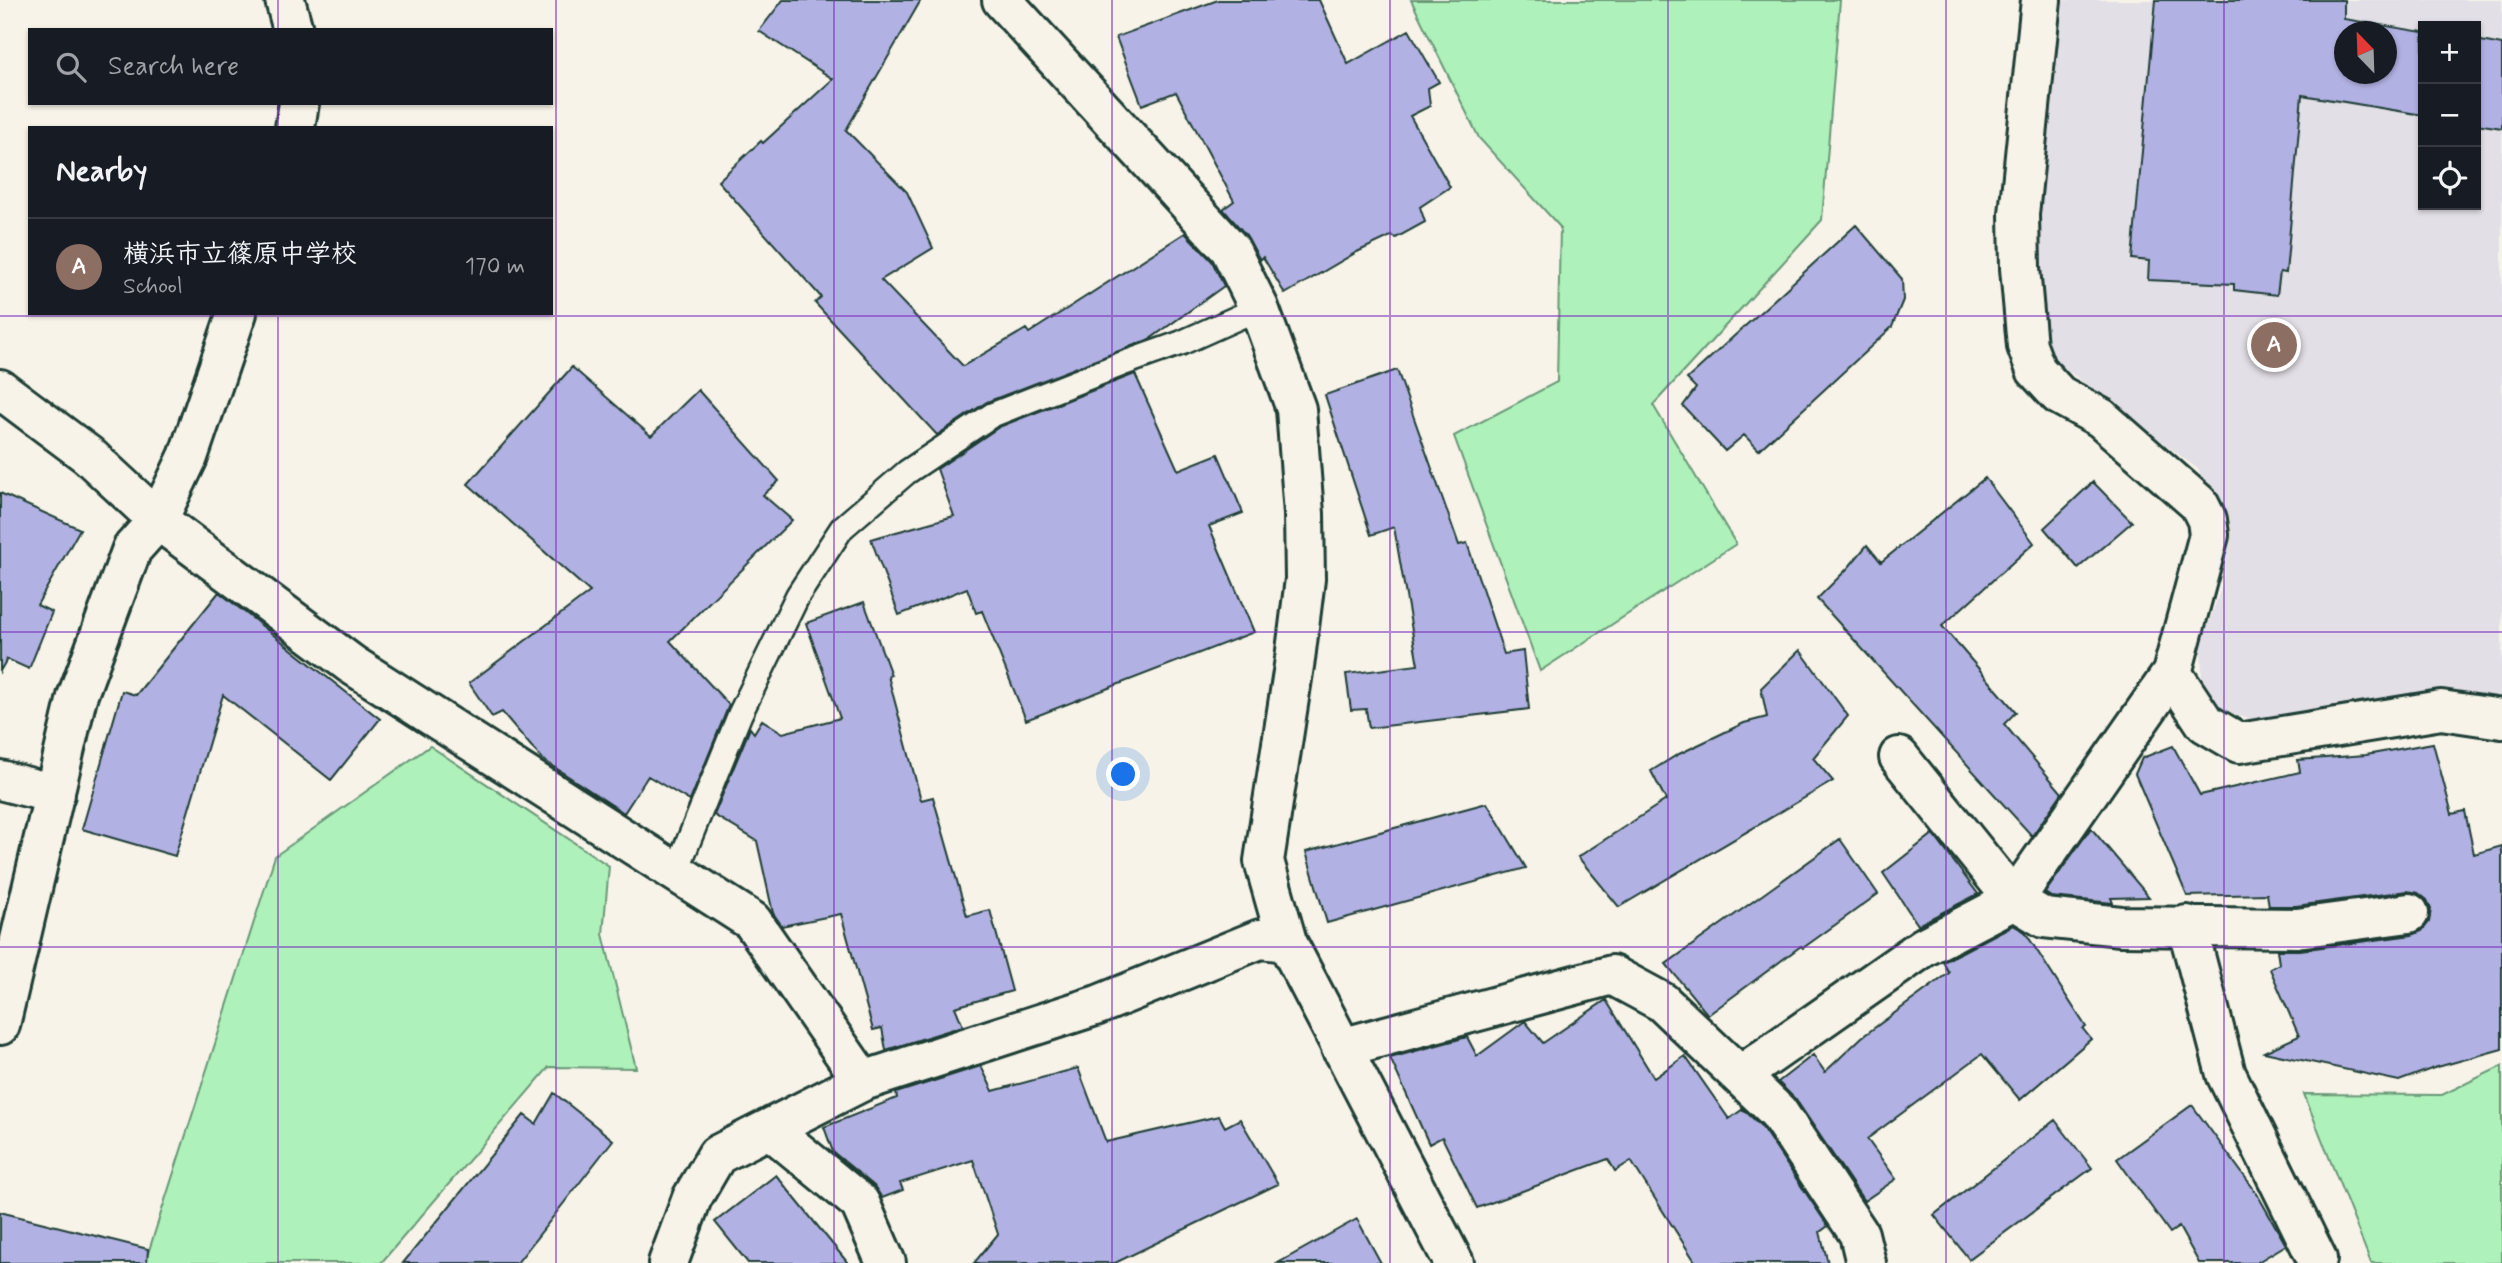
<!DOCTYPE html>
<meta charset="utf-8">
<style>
:root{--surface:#171b24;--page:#242831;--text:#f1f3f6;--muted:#9ea1a6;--line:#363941;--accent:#7c3aed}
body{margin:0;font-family:Mynerve,"Klee One",sans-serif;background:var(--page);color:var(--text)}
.controls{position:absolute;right:21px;top:21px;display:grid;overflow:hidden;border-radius:0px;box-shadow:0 2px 5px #0004}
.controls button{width:63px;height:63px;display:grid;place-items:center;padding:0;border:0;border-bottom:2px solid var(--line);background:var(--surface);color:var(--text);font:35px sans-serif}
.compass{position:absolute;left:2334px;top:21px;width:63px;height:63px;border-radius:50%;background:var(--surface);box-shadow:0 2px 5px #0004;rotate:337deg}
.you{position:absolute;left:1124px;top:775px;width:24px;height:24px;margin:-18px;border:5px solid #fff;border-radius:50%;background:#1a73e8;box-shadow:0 0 0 10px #1a73e833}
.badge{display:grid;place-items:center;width:46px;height:46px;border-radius:50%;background:var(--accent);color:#fff;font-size:23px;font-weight:700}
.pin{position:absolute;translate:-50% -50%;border:4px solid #fff;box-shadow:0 2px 7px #0006}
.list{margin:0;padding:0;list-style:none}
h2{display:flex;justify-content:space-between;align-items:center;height:91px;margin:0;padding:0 28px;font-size:30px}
h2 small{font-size:23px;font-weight:400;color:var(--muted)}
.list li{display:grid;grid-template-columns:46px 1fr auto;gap:21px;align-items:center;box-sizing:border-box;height:98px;padding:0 28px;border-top:2px solid var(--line)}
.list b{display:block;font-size:26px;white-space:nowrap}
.list p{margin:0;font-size:23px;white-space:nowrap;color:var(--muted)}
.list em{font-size:23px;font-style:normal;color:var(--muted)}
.icon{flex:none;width:38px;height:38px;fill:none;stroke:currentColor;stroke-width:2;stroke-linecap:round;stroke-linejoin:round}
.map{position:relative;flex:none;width:2502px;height:1263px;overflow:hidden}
.search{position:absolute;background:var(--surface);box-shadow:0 2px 5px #0004;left:28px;top:28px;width:525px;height:77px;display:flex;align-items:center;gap:18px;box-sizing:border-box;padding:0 24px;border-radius:0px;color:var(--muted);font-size:26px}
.panel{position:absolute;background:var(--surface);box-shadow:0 2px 5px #0004;left:28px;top:126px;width:525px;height:189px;border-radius:0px}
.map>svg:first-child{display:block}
</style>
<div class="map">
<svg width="2502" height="1263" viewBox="0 0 2502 1263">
<rect width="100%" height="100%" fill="#f7f3e8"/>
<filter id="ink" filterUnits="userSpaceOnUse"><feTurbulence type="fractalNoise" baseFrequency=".0143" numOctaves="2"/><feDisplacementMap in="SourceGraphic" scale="14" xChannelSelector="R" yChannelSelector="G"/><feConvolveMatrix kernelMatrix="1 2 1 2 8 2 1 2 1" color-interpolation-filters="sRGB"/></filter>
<g filter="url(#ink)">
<path fill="#e2dfe6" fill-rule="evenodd" d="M 2057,0 L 2502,0 L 2502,702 L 2441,695 L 2252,720 L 2221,710 L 2202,682 L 2201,644 L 2222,586 L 2229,534 L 2198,469 L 2055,361 L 2036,329 L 2030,186 ZM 2423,26 L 2476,26 L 2476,205 L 2423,205 ZM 2344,32 L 2386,32 L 2386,74 L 2344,74 Z"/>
<path fill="#aff1ba" stroke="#679777" stroke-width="2" d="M 1411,0 L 1840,0 L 1822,220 L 1653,405 L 1736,544 L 1540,671 L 1454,436 L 1557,382 L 1560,227 L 1479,138 Z
M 430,746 L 609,866 L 603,934 L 636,1068 L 549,1067 L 381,1263 L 145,1263 L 275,856 Z
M 2502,1066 L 2502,1263 L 2371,1263 L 2304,1094 L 2442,1095 Z"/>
<path fill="#b2b1e3" stroke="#1f3d34" stroke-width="2" fill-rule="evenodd" d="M 783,0 L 921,0 L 846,130 L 907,192 L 933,248 L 881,280 L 963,366 L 1026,329 L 1029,333 L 1185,233 L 1212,261 L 1224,286 L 1150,339 L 987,402 L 937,435 L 815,303 L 821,297 L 718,181 L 761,141 L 763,143 L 833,79 L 759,31 Z
M 1218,0 L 1319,0 L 1348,64 L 1409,30 L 1439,82 L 1428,88 L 1430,106 L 1410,116 L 1450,187 L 1420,207 L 1425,222 L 1396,238 L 1391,236 L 1357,252 L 1285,294 L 1263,257 L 1260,260 L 1246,235 L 1223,209 L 1234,201 L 1176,92 L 1142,105 L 1116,37 Z
M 2156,0 L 2344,0 L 2344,19 L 2423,32 L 2423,115 L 2302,95 L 2286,273 L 2280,272 L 2277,295 L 2234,290 L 2234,284 L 2148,280 L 2149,261 L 2132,259 ZM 2344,32 L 2386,32 L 2386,74 L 2344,74 Z
M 2476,40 L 2502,45 L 2502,128 L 2476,124 Z
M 1856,225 L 1902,279 L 1903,300 L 1892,327 L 1759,450 L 1744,435 L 1725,451 L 1683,406 L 1696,388 L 1687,379 Z
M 572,367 L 651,436 L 698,390 L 779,481 L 763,495 L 792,520 L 670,641 L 729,705 L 690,801 L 648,776 L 624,813 L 542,759 L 502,712 L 492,717 L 469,683 L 590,592 L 468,484 Z
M 1397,370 L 1459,545 L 1467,543 L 1504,654 L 1523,651 L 1529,709 L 1369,728 L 1366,709 L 1351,710 L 1346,674 L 1418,665 L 1394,527 L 1371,535 L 1325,395 Z
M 1135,374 L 1178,470 L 1218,454 L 1243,513 L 1209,526 L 1254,632 L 1026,720 L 982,611 L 976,613 L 967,588 L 899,615 L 871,539 L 954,516 L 937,469 L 999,427 Z
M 1985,478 L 2034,543 L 1942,626 L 2016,712 L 2004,724 L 2062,793 L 2032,836 L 1817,599 L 1848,568 L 1867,545 L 1881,562 Z
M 2093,482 L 2132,522 L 2078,568 L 2044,528 Z
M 0,493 L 80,529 L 37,605 L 52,612 L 29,669 L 7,659 L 0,671 Z
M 219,592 L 380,719 L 331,780 L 223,695 L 175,856 L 82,829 L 122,691 L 136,695 Z
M 864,602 L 891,675 L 888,676 L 921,800 L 933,797 L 967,916 L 990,910 L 1012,991 L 955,1007 L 963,1026 L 886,1050 L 882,1028 L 873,1030 L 841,914 L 782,926 L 773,913 L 757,841 L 714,815 L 750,728 L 754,733 L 762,720 L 783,733 L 840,718 L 806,623 Z
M 1800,650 L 1848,716 L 1813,758 L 1833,781 L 1619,907 L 1578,857 L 1666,800 L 1651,771 L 1677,755 L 1744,723 L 1767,717 L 1761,688 Z
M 2433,743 L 2452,814 L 2465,811 L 2474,854 L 2502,846 L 2502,1049 L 2434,1068 L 2399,1081 L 2264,1052 L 2299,1036 L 2270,969 L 2279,964 L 2277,950 L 2300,950 L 2412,935 L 2422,931 L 2429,922 L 2431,909 L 2427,900 L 2418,893 L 2407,891 L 2296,906 L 2269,906 L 2267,894 L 2187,896 L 2135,774 L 2142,758 L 2173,746 L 2200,795 L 2300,772 L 2298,760 L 2366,755 Z
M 1487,803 L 1526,868 L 1327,923 L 1306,852 Z
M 2091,828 L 2149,897 L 2111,898 L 2113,903 L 2051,897 L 2045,893 Z
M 1933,834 L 1978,894 L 1918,925 L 1883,873 Z
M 1840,839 L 1878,894 L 1803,948 L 1801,946 L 1708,1015 L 1666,964 Z
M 2013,925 L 2025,932 L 2086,1027 L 2083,1029 L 2091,1039 L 2020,1100 L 1982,1054 L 1867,1139 L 1896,1179 L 1864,1201 L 1796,1100 L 1778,1082 L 1813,1055 L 1825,1072 L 1862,1037 L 1949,973 L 1943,962 Z
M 1606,1000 L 1654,1078 L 1685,1056 L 1729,1119 L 1743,1109 L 1761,1126 L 1828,1226 L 1820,1232 L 1828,1263 L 1696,1263 L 1631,1161 L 1615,1171 L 1608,1159 L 1477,1208 L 1442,1137 L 1429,1144 L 1390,1058 L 1467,1037 L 1477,1056 L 1525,1021 L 1543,1043 Z
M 981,1066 L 993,1091 L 1078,1068 L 1106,1142 L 1219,1116 L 1225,1127 L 1240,1119 L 1278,1184 L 1115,1263 L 974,1263 L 998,1234 L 973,1160 L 900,1183 L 903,1190 L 882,1198 L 874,1186 L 833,1152 L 824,1127 L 897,1098 L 896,1093 Z
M 554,1093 L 613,1140 L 517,1263 L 403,1263 L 524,1115 L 536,1124 Z
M 2192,1105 L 2256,1192 L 2286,1245 L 2256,1263 L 2199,1263 L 2179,1227 L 2170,1233 L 2117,1159 Z
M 2055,1120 L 2092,1168 L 1969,1259 L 1934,1215 Z
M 776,1175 L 811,1218 L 848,1263 L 748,1263 L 715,1222 Z
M 0,1212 L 148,1249 L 147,1263 L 0,1263 Z
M 1357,1219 L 1381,1263 L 1278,1263 Z"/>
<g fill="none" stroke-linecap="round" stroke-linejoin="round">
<defs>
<path id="lane" d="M 676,872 L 740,714 L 798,595 L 842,528 L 907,472 L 992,415 L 1122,364 L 1181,343 L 1259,308"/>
<path id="street" d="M 285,0 L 293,30
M 1002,0 L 1230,249 L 1259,308 L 1296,409 L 1304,514 L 1305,579 L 1295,659 L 1264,861 L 1287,942 L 1454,1263
M 295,128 L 299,103
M 0,389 L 88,455 L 158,520 L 351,664 L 752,921 L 863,1081 L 1098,1005 L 1260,939 L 1287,942
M 2172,673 L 2205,723 L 2239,743 L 2441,710 L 2502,719
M 1899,757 L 2014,900 L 2044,918 L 2121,926 L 2297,928 L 2409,913
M 0,780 L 55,794
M 2187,925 L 2226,1074 L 2317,1259
M 0,1025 L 77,697 L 132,549 L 158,520 L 188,457 L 237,313
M 1341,1048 L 1612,975 L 1662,1002 L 1778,1112 L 1859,1234 L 1866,1263
M 1741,1075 L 1924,947 L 2014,900 L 2172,673 L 2209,535 L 2207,520 L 2199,504 L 2101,418 L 2059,395 L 2036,370 L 2027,346 L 2020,268 L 2019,214 L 2041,0
M 770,1129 L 860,1203 L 886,1263
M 668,1263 L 692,1198 L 717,1155 L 863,1081"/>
</defs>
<use href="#lane" stroke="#1f3d34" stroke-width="28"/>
<use href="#street" stroke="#1f3d34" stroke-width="44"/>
<use href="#lane" stroke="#f7f3e8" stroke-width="23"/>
<use href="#street" stroke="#f7f3e8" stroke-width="38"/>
</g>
</g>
<path fill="none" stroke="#7b2cbf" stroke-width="2" stroke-opacity="0.55" d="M 278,0 L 278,30M 556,0 L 556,1263M 834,0 L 834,1263M 1112,0 L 1112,1263M 1390,0 L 1390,1263M 1668,0 L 1668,1263M 1946,0 L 1946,1263M 2224,0 L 2224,1263M 278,103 L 278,128M 278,313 L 278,1263M 0,316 L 2502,316M 0,632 L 2502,632M 0,947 L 2502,947"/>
</svg>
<div class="controls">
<button>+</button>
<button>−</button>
<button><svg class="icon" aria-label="locate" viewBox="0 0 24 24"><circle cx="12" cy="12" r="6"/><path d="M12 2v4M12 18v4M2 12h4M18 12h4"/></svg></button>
</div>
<svg class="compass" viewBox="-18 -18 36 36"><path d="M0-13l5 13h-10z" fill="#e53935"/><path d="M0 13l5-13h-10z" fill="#9ea1a6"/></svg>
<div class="you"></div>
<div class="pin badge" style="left:2274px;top:345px;background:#8d6e63">A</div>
<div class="search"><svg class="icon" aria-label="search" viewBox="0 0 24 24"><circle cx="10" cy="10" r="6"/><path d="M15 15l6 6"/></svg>Search here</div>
<section class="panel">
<h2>Nearby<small></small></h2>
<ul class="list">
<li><span class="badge" style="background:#8d6e63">A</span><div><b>横浜市立篠原中学校</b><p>School</p></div><em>170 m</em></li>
</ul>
</section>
</div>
